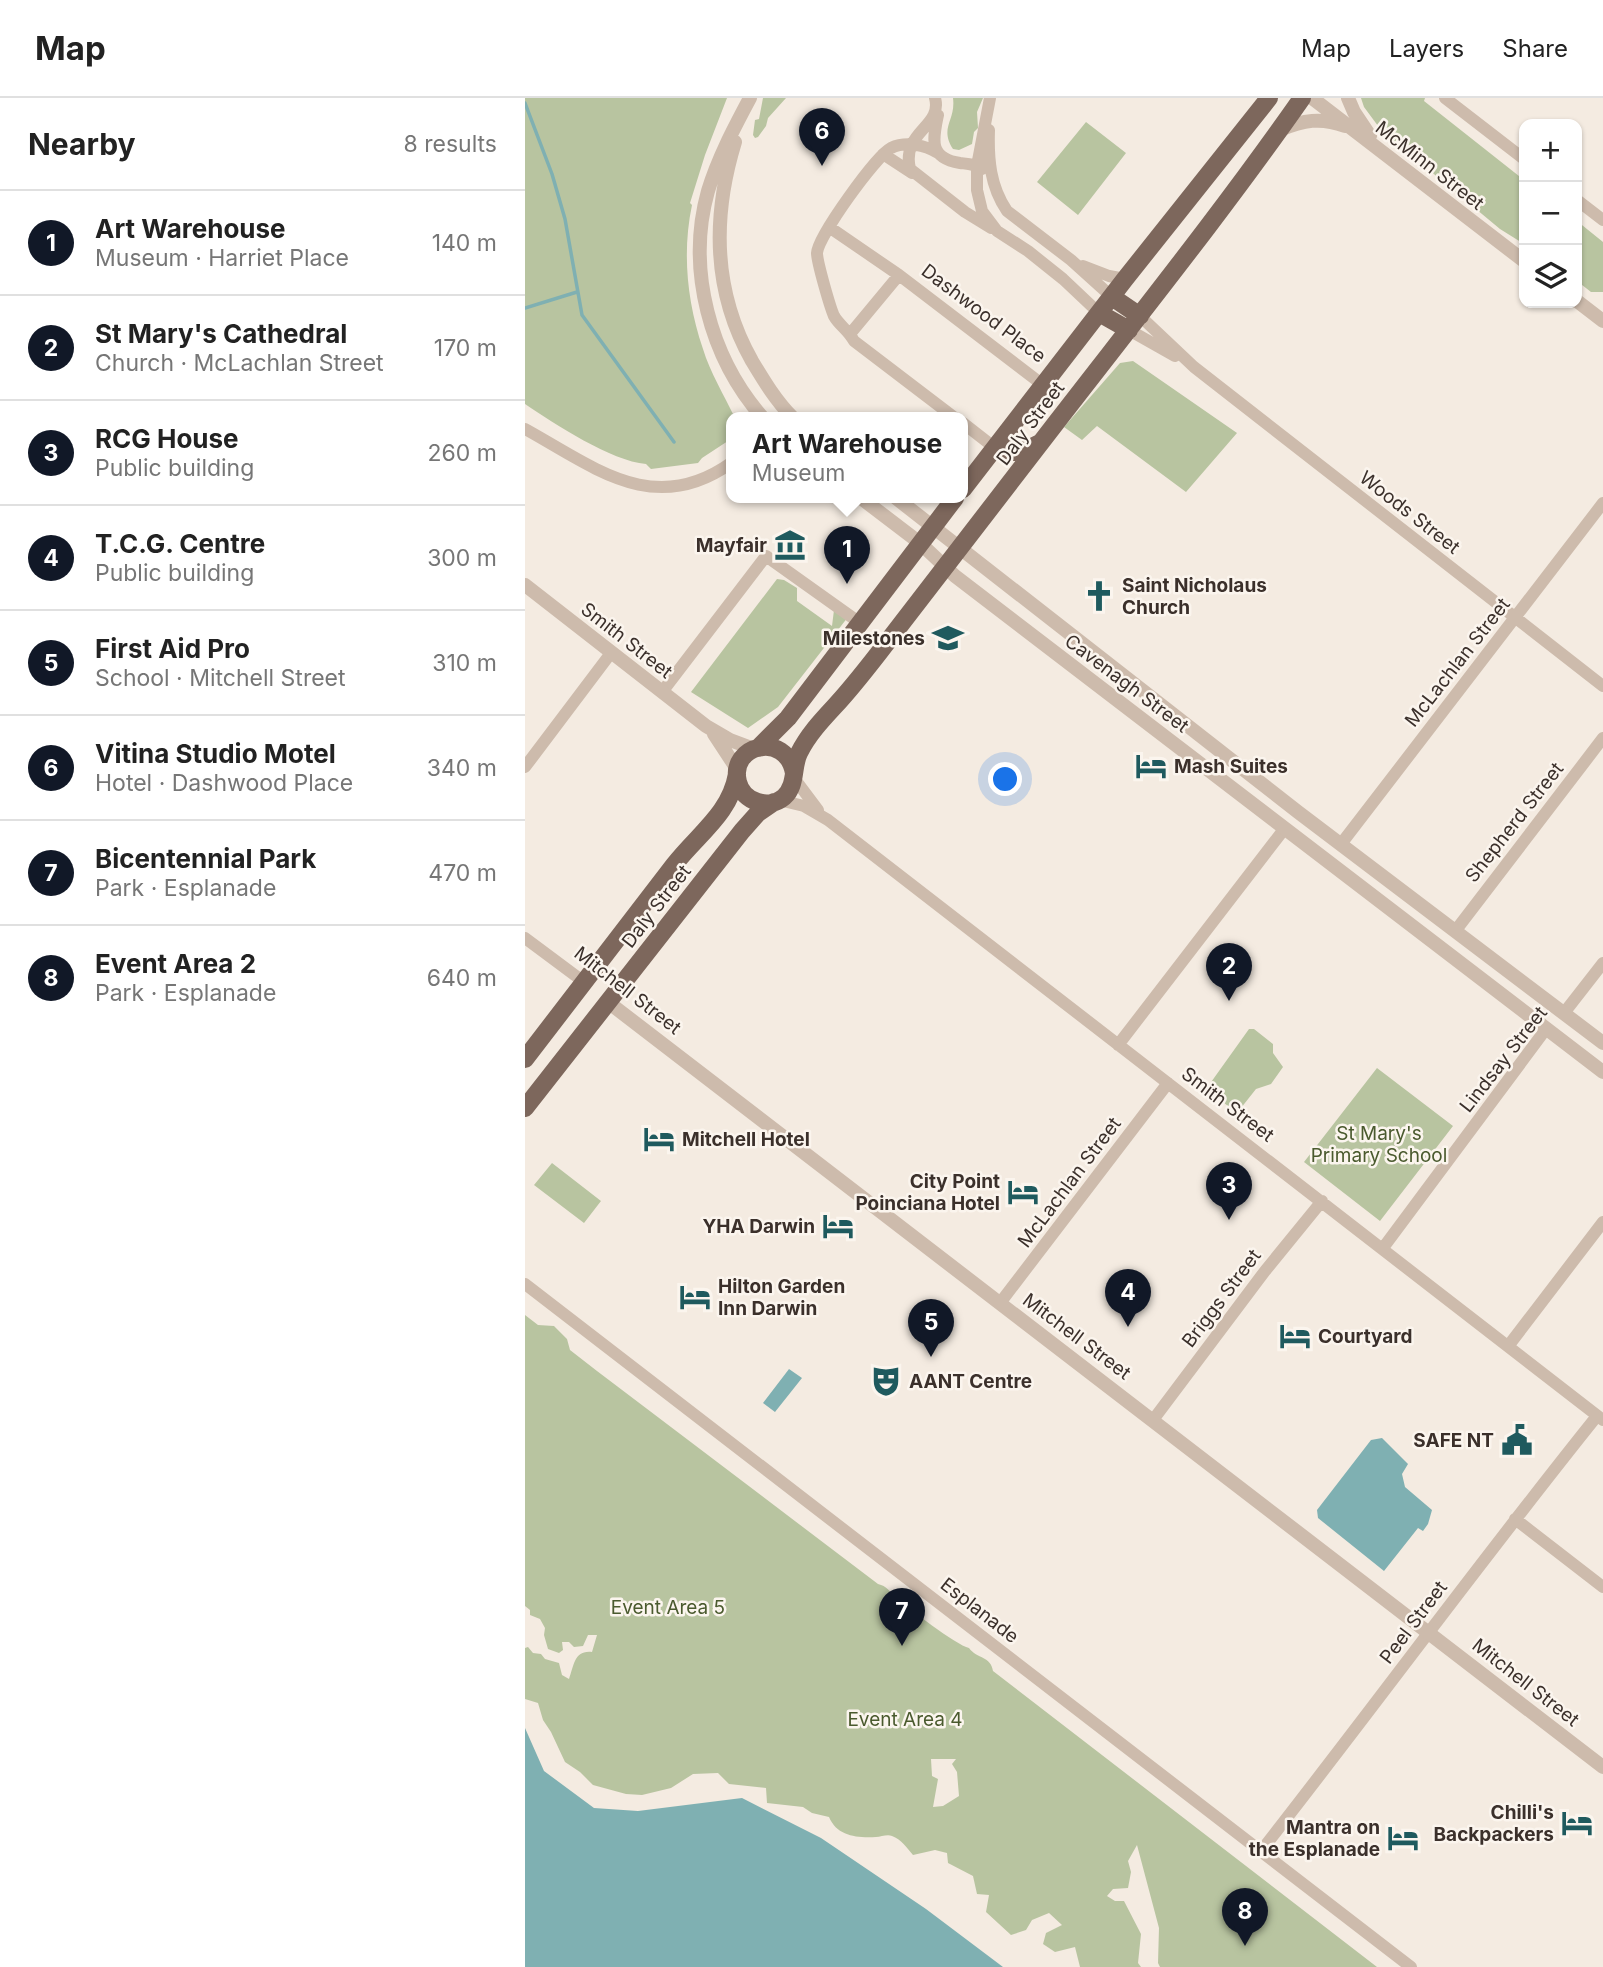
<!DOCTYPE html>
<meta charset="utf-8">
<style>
:root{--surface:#fff;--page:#f2f2f2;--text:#222;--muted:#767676;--line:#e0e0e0;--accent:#111827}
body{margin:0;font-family:Inter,sans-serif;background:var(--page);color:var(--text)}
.controls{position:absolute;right:21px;top:21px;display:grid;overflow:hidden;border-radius:14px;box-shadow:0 2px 5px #0004}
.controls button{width:63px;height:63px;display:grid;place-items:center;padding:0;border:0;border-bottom:2px solid var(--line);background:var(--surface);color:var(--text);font:35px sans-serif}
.you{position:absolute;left:481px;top:682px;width:24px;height:24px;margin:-18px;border:5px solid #fff;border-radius:50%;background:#1a73e8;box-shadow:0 0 0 10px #1a73e833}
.badge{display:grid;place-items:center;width:46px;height:46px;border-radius:50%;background:var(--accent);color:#fff;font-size:23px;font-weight:700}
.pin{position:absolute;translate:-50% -58px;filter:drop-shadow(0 2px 4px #0008)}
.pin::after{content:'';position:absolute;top:37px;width:24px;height:21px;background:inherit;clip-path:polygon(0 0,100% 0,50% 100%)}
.popup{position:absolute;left:201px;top:314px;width:242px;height:91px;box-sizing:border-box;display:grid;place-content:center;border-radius:14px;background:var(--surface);filter:drop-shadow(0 2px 5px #0005);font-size:23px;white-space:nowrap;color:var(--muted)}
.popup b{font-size:26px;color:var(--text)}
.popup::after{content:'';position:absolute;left:50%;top:100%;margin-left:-14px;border:14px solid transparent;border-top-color:var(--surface)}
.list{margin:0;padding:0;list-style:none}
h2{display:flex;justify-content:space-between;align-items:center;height:91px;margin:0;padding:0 28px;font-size:30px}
h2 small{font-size:23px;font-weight:400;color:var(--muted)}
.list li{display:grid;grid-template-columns:46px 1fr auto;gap:21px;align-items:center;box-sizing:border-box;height:105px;padding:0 28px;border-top:2px solid var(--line)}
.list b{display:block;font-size:26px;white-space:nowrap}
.list p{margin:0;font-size:23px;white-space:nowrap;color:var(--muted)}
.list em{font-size:23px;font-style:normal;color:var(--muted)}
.icon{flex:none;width:38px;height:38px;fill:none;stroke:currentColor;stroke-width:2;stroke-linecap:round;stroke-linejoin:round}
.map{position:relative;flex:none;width:1078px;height:1869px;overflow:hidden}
header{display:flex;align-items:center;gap:42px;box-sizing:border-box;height:98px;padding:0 35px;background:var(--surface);border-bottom:2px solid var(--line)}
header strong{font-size:33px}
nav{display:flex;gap:38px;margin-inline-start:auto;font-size:24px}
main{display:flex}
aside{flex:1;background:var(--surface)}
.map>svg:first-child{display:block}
</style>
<header>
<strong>Map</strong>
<nav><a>Map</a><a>Layers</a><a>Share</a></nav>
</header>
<main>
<aside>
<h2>Nearby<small>8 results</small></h2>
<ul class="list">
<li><span class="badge">1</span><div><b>Art Warehouse</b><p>Museum · Harriet Place</p></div><em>140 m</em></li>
<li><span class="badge">2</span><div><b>St Mary's Cathedral</b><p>Church · McLachlan Street</p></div><em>170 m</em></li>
<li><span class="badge">3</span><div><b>RCG House</b><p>Public building</p></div><em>260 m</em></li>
<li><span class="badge">4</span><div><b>T.C.G. Centre</b><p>Public building</p></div><em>300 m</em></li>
<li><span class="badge">5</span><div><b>First Aid Pro</b><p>School · Mitchell Street</p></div><em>310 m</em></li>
<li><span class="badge">6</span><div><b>Vitina Studio Motel</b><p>Hotel · Dashwood Place</p></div><em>340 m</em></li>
<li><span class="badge">7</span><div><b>Bicentennial Park</b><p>Park · Esplanade</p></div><em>470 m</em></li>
<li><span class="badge">8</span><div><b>Event Area 2</b><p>Park · Esplanade</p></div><em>640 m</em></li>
</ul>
</aside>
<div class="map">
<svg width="1078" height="1869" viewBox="0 0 1078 1869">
<rect width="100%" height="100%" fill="#f4ebe1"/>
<path fill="#b8c4a0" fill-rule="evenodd" d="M 0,0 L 202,0 L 180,57 L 165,105 L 167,107 C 157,155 162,204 178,251 C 185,274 199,297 210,320 L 206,320 L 206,341 L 177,360 L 173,365 L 126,371 L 121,366 C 86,363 30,326 0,306 Z
M 238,0 L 261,0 L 243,20 L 241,28 L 233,39 L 230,40 L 228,37 L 230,22 L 234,21 Z
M 428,0 L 458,0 L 452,14 L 453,30 L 449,34 L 447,46 L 434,52 L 428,51 C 414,29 431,23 428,0 Z
M 836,0 L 900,0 L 899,3 L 999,82 L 999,146 L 975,131 L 856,32 L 839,9 Z
M 561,24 L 601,55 L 553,117 L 512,84 Z
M 1052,123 L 1078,144 L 1078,194 L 1066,194 L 1052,183 Z
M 608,263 L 712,335 L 661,394 L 572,328 L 557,342 L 539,329 L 595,265 Z
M 252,481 L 259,482 L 272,490 L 272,503 L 307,528 L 309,512 L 323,519 L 253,609 L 223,630 L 166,594 Z
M 724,931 L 729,931 L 748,946 L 748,955 L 758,969 L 746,986 L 731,991 L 712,1015 L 685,994 L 684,987 Z
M 852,970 L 928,1028 L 855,1123 L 779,1064 Z
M 27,1065 L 76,1103 L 59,1125 L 9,1087 Z
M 0,1217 L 13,1227 L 29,1228 L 42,1241 L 45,1252 L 72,1273 L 353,1486 C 362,1488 364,1493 370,1499 C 383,1510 431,1547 444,1550 C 452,1561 466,1558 468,1573 L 852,1869 L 635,1869 L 633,1865 L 634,1830 L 612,1747 L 603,1763 L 606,1774 L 603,1790 L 588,1791 L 582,1798 L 590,1803 L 599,1803 L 616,1836 L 613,1865 L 616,1869 L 555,1869 L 550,1849 L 530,1854 L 518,1846 L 521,1835 L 537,1827 L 524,1815 L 507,1822 L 501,1832 L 486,1837 L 461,1814 L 464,1797 L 452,1796 L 448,1778 L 423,1765 L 422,1755 L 410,1752 L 388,1757 C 382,1750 376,1741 367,1738 C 362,1736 356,1739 351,1739 C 331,1740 312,1738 304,1719 L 287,1715 L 278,1709 L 242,1705 L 241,1690 L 204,1686 L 193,1675 L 168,1676 L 146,1690 L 117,1697 L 101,1696 L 68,1687 L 55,1674 L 40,1664 L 26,1634 L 18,1622 L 13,1605 L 0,1601 L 0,1550 L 3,1549 L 8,1555 L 16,1556 L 20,1561 L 34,1565 L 37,1577 L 44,1581 C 49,1568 49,1552 67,1554 L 72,1537 L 63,1537 L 58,1548 L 49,1549 L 44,1544 L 37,1544 L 38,1552 L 34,1555 L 23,1551 L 19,1537 L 20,1530 L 15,1521 L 5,1517 L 5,1512 L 0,1508 ZM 406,1661 L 431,1661 L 427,1666 L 432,1674 L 434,1698 L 418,1708 L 408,1709 L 413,1681 L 407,1678 Z"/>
<path fill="#7fb0b2" d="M 264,1271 L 277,1280 L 250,1314 L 238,1305 Z
M 857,1340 L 883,1366 L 877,1376 L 880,1389 L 907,1412 L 903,1426 L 898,1433 L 893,1430 L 859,1473 L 793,1420 L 792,1412 L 846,1342 Z
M 0,1630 L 19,1673 L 69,1710 L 113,1713 L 217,1700 L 296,1740 L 401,1811 L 478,1869 L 0,1869 Z"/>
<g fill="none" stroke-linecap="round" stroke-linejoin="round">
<path stroke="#7fb0b2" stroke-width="3.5" d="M 0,5 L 27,76 L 40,121 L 57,217 L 149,344
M 0,210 L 52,194"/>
<path stroke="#cdbbac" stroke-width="12" d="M 410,0 C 418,29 376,33 385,71 L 440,114 L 466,130
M 465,0 L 452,68 L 452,92 L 457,113 L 472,133 L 503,153 L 538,181 L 574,215
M 920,0 L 999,61
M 413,17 C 408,41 403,60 435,65 C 443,66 450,66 457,71
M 464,32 C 463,61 465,88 482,113 L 546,162 L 587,199
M 413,55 C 400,47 381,43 366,50 C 351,58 293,138 292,155 C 292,164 305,209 309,218 C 314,227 323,232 329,243 L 430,320
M 358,56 L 387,75
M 1052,102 L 1078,122
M 304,129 L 374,177 L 518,287
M 558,168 L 584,178 L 600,181
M 615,218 L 669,269 L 1078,588
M 604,232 L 650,258
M 325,236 L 374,177
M 438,325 L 470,350
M 0,331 C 69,369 129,420 206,365
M 137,594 L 241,458 L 335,525
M 0,669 L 86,555
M 269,680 L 293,712
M 254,702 L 279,708 L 303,722 L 1078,1322
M 816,746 L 1078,405
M 931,832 L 1078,640
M 0,840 L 59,884
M 1039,915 L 1078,865
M 593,947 L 760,730
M 858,1150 L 1021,931
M 0,1186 L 886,1869
M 475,1205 L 643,985
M 984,1247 L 1078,1124
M 628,1322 L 740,1173 L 797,1103
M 990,1421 L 1078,1489
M 736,1753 C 849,1609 957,1461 1072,1318"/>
<path stroke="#cdbbac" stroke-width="14" d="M 225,0 C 209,30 193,60 183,93 C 161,171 185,260 238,320
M 787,0 L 999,163
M 823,0 L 829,14 L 845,38
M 755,32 C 778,22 796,19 820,28
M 210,44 C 187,119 188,194 227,263 C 239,283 251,303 268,320
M 1052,203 L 1078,223
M 336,400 L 395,445 L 430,478 L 1078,974
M 371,400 L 773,714 L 1078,945
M 0,487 L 181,628 L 205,642 L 229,651
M 189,636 L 212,671
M 83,904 L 1078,1669"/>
<path stroke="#7d675c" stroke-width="18" d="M 587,199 L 615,218
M 574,215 L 604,232
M 470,350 C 485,358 500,353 515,345
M 438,391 L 600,181 L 744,0
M 233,650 L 263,620 L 430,400
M 269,675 C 261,632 203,647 213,684 C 218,704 244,712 259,699 C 272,687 267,669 274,655 C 283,637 296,623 309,609 C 325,592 339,574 353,556 C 414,478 473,399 534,321 C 616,215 700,110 777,0
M 0,961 C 50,896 100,831 149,767 C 173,736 205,716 212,676
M 0,1010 L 217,733 L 233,715 L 249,704"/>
</g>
<defs>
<symbol id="museum-bare" viewBox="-9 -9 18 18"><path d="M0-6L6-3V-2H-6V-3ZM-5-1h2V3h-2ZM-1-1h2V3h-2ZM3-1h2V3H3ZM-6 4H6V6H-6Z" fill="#1f5a5e" stroke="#fbf5ee" stroke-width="2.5" paint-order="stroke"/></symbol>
<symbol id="church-bare" viewBox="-9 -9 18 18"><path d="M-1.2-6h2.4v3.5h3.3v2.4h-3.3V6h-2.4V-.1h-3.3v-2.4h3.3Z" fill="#1f5a5e" stroke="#fbf5ee" stroke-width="2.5" paint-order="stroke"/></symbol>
<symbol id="school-bare" viewBox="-9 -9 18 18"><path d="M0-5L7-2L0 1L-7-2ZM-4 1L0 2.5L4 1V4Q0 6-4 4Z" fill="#1f5a5e" stroke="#fbf5ee" stroke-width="2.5" paint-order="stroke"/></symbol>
<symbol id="hotel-bare" viewBox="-9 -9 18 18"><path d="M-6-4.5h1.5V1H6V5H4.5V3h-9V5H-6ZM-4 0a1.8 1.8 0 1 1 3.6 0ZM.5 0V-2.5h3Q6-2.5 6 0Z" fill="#1f5a5e" stroke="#fbf5ee" stroke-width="2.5" paint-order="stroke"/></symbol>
<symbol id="theatre-bare" viewBox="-9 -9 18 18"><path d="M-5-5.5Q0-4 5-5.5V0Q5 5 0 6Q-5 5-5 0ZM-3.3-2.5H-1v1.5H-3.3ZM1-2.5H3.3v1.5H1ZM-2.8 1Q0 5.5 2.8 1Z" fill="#1f5a5e" stroke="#fbf5ee" stroke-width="2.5" paint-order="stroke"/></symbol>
<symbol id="civic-bare" viewBox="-9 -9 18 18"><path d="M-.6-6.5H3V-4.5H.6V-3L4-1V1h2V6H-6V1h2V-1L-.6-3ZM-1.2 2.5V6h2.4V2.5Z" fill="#1f5a5e" stroke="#fbf5ee" stroke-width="2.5" paint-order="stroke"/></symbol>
</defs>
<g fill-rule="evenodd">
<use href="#museum-bare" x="243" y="425" width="44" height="44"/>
<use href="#church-bare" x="552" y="476" width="44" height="44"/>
<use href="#school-bare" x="401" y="518" width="44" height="44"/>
<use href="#hotel-bare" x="604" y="646" width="44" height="44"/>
<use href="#hotel-bare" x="112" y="1019" width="44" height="44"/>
<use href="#hotel-bare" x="476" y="1072" width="44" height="44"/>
<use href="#hotel-bare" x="291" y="1106" width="44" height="44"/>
<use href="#hotel-bare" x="148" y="1177" width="44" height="44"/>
<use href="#hotel-bare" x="748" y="1216" width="44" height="44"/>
<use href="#theatre-bare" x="339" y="1261" width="44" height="44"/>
<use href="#civic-bare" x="970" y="1320" width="44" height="44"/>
<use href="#hotel-bare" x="1030" y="1703" width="44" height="44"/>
<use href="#hotel-bare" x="856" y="1718" width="44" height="44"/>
</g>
<g text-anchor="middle" stroke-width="5" stroke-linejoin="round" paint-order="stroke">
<g font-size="19" fill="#3b302b" stroke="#fbf5ee">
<text transform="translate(905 67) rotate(38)" y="7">McMinn Street</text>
<text transform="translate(459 215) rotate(37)" y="7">Dashwood Place</text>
<text transform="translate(505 325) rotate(-53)" y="7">Daly Street</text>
<text transform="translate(885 414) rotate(38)" y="7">Woods Street</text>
<text transform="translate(102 542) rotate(38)" y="7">Smith Street</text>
<text transform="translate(932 564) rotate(-52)" y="7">McLachlan Street</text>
<text transform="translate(602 585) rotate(37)" y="7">Cavenagh Street</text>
<text transform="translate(989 724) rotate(-52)" y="7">Shepherd Street</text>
<text transform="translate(131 808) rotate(-52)" y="7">Daly Street</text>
<text transform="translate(103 892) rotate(38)" y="7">Mitchell Street</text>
<text transform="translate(978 961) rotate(-52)" y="7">Lindsay Street</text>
<text transform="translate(703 1006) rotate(37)" y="7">Smith Street</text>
<text transform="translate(544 1084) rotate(-53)" y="7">McLachlan Street</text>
<text transform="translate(696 1200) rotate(-53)" y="7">Briggs Street</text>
<text transform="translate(552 1238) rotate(37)" y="7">Mitchell Street</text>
<text transform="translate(455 1512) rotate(38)" y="7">Esplanade</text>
<text transform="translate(888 1524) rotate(-53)" y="7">Peel Street</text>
<text transform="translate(1001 1584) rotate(38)" y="7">Mitchell Street</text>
</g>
<g font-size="19" font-weight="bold" fill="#3b302b" stroke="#fbf5ee" text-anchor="end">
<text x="242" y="454">Mayfair</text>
<text x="597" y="494" text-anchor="start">Saint Nicholaus<tspan x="597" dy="22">Church</tspan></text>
<text x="400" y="547">Milestones</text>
<text x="649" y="675" text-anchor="start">Mash Suites</text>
<text x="157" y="1048" text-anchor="start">Mitchell Hotel</text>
<text x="475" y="1090">City Point<tspan x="475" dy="22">Poinciana Hotel</tspan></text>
<text x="290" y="1135">YHA Darwin</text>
<text x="193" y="1195" text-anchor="start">Hilton Garden<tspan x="193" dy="22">Inn Darwin</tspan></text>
<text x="793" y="1245" text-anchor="start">Courtyard</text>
<text x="384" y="1290" text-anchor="start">AANT Centre</text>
<text x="969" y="1349">SAFE NT</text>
<text x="1029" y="1721">Chilli's<tspan x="1029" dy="22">Backpackers</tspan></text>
<text x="855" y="1736">Mantra on<tspan x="855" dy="22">the Esplanade</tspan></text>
</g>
<g font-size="19" fill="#4a5a2e" stroke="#fbf5ee">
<text x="854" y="1042">St Mary's<tspan x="854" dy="22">Primary School</tspan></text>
<text x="143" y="1516">Event Area 5</text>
<text x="380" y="1628">Event Area 4</text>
</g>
</g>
</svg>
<div class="controls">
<button>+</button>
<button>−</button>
<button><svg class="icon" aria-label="layers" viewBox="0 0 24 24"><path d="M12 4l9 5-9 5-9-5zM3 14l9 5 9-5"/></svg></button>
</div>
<div class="you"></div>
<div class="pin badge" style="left:322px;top:486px">1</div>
<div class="popup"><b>Art Warehouse</b>Museum</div>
<div class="pin badge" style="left:704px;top:903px">2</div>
<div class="pin badge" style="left:704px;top:1122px">3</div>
<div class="pin badge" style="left:603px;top:1229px">4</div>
<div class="pin badge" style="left:406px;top:1259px">5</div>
<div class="pin badge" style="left:297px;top:68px">6</div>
<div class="pin badge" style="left:377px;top:1548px">7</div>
<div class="pin badge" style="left:720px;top:1848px">8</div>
</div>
</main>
